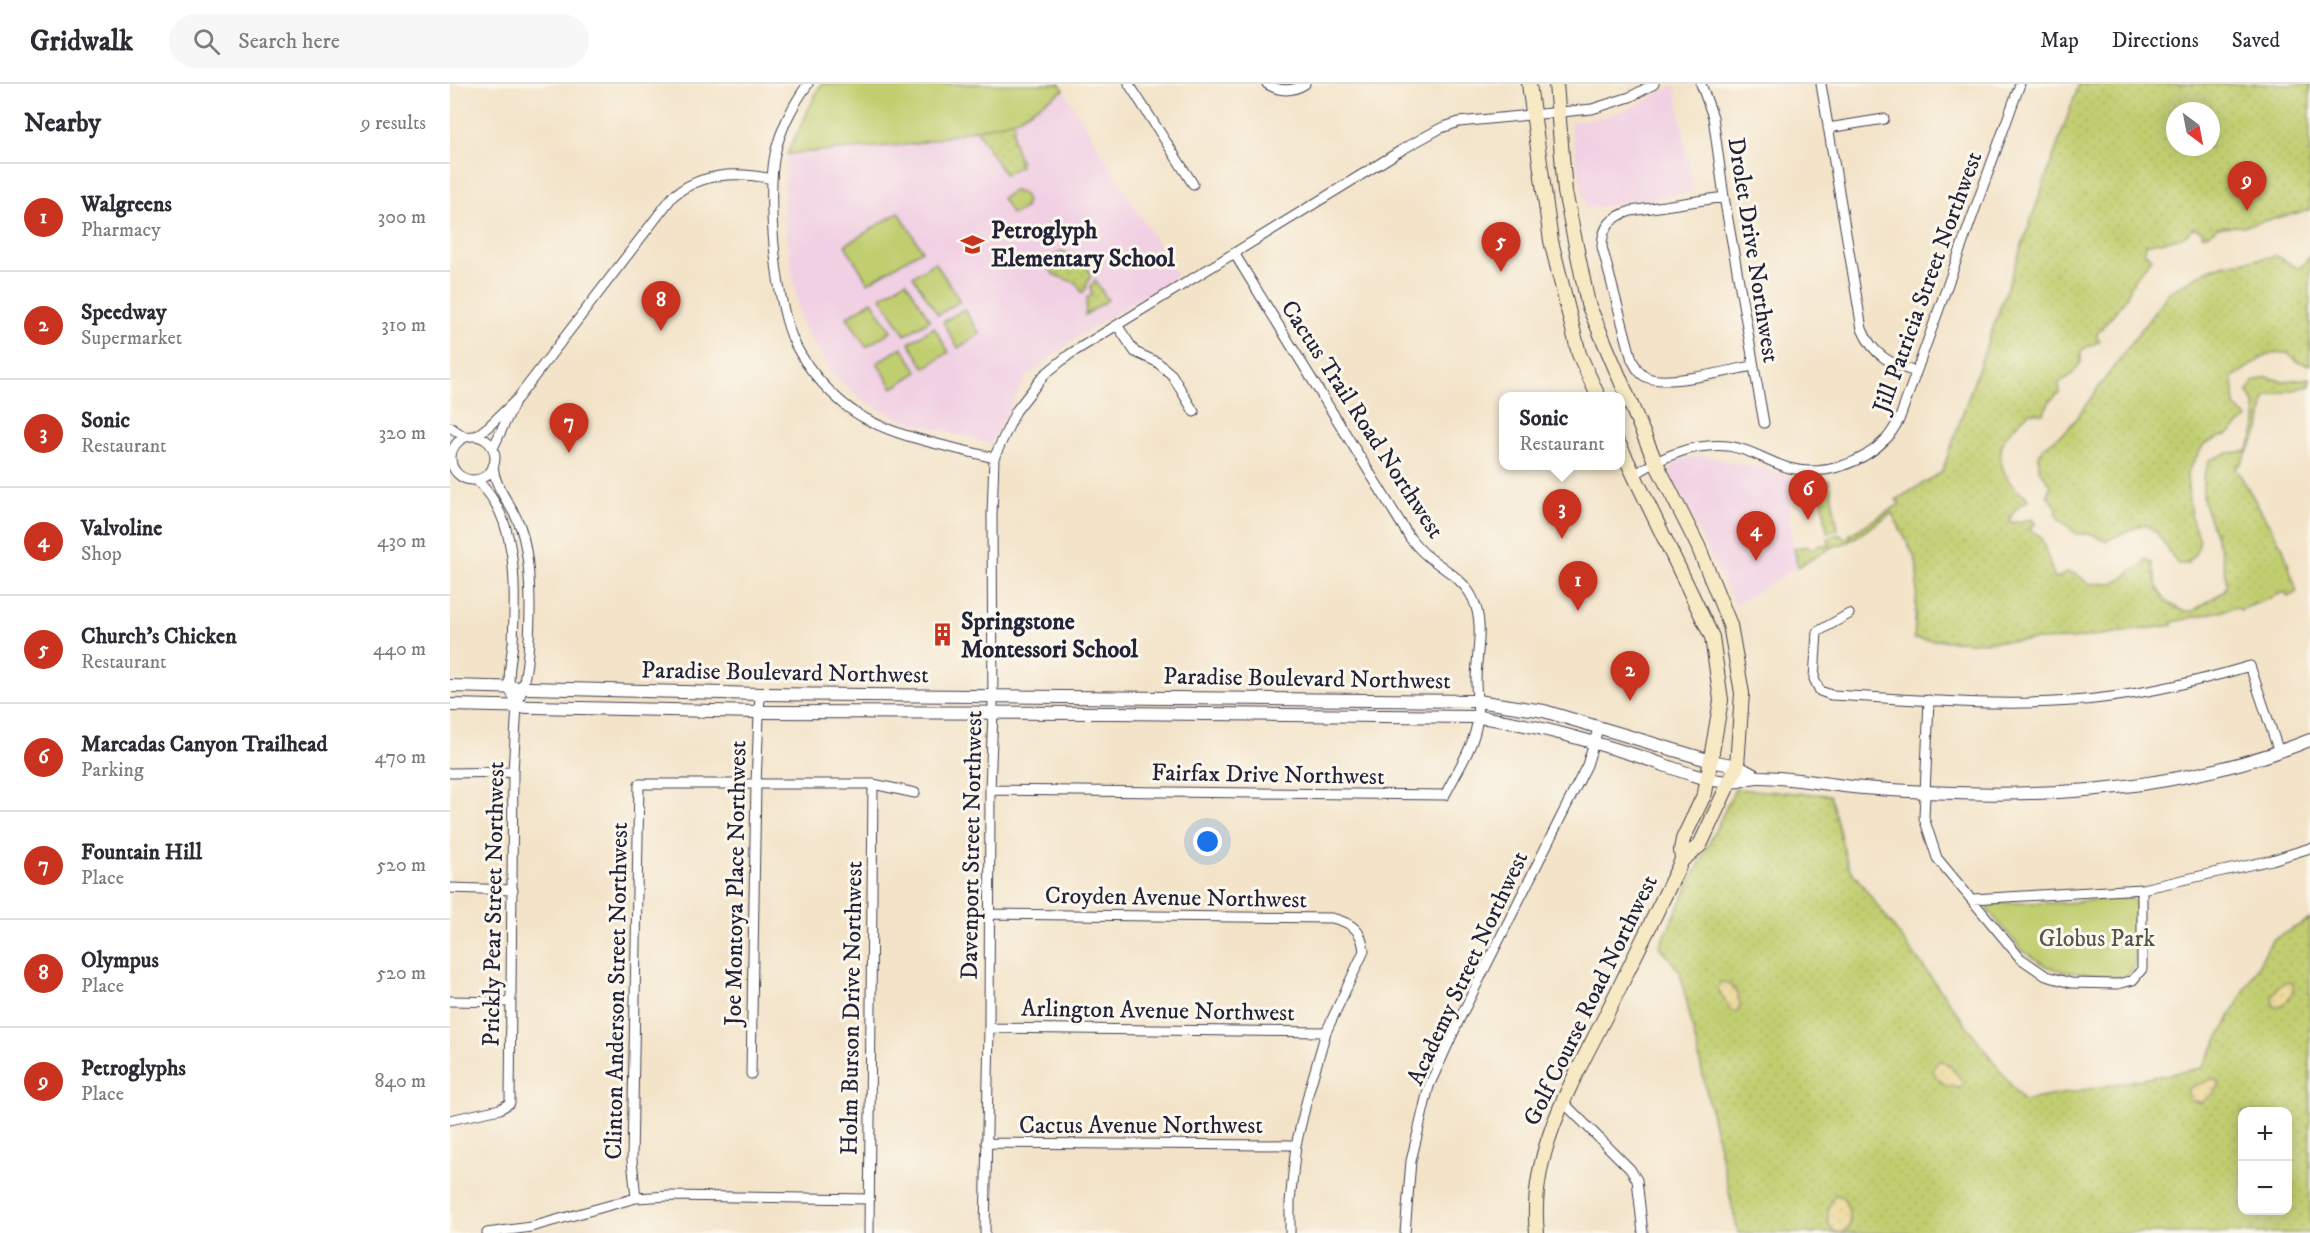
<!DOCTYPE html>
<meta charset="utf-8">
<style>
:root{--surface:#fff;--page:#f7f7f7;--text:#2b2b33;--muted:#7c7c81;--line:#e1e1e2;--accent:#c8321e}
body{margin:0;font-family:"IM FELL DW Pica",serif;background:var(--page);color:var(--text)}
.controls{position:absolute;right:18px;bottom:18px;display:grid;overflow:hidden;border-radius:12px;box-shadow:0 3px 15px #0003}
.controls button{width:54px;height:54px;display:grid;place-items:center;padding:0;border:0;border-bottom:2px solid var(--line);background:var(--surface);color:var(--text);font:30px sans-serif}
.compass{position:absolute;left:1716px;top:18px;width:54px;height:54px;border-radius:50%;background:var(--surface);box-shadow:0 3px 15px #0003;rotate:148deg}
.you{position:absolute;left:758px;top:758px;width:21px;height:21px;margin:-15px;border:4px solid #fff;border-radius:50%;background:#1a73e8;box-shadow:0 0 0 9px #1a73e833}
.badge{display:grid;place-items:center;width:39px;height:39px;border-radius:50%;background:var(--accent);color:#fff;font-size:20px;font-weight:700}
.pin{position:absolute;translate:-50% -50px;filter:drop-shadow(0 2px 3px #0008)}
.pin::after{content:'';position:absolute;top:32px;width:21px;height:18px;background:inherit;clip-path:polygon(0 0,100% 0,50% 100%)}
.popup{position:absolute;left:1049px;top:308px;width:126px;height:78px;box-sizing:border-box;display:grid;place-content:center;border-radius:12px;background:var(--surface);filter:drop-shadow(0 2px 4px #0005);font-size:20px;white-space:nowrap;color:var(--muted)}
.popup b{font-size:22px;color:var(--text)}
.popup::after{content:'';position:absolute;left:50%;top:100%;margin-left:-12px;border:12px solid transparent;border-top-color:var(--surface)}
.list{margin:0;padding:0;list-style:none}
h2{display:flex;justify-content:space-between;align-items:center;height:78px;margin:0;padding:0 24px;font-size:26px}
h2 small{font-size:20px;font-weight:400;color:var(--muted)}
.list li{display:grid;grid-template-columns:39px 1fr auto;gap:18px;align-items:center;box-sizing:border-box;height:108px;padding:0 24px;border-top:2px solid var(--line)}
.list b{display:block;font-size:22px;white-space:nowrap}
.list p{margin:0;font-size:20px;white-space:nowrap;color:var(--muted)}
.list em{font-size:20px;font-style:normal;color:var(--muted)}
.icon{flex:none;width:33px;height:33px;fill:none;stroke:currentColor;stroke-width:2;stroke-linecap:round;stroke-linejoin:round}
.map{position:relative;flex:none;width:1860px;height:1149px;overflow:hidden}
header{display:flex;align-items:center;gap:36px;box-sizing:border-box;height:84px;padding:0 30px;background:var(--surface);border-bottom:2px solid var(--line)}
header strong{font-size:28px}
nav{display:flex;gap:33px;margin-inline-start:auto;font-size:21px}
.search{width:420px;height:54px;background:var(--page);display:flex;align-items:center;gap:15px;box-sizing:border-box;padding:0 21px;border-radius:33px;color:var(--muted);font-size:22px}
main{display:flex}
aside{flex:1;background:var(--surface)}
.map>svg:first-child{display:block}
</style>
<header>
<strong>Gridwalk</strong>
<div class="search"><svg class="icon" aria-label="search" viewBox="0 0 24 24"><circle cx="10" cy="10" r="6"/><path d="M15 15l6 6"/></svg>Search here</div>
<nav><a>Map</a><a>Directions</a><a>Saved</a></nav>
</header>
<main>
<aside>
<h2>Nearby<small>9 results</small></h2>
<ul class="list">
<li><span class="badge">1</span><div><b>Walgreens</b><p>Pharmacy</p></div><em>300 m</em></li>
<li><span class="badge">2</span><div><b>Speedway</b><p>Supermarket</p></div><em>310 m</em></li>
<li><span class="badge">3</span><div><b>Sonic</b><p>Restaurant</p></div><em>320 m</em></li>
<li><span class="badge">4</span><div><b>Valvoline</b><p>Shop</p></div><em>430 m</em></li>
<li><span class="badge">5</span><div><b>Church's Chicken</b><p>Restaurant</p></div><em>440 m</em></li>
<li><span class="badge">6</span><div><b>Marcadas Canyon Trailhead</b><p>Parking</p></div><em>470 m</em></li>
<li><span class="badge">7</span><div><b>Fountain Hill</b><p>Place</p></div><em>520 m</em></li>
<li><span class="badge">8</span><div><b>Olympus</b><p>Place</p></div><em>520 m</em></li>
<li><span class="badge">9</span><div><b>Petroglyphs</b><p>Place</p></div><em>840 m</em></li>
</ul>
</aside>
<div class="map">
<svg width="1860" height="1149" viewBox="0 0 1860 1149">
<defs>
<pattern id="grass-dots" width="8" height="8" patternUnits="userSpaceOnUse" patternTransform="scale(1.5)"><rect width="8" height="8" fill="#c1ce70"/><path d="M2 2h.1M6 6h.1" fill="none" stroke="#a6b162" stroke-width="1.8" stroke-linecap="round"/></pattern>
<pattern id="sand-dots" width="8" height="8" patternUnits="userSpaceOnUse" patternTransform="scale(1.5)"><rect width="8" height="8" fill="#eeda9e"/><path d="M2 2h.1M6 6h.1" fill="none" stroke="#ccbb89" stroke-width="1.8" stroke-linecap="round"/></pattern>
</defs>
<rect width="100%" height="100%" fill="#fbf7ec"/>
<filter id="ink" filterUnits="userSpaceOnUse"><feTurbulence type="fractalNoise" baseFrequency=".0167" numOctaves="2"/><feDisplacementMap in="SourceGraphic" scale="12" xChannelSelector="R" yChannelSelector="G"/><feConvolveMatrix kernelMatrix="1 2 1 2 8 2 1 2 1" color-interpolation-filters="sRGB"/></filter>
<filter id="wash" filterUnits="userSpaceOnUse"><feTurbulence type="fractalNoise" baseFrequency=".008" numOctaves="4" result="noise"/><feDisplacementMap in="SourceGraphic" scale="24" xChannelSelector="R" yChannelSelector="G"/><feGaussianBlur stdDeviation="1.35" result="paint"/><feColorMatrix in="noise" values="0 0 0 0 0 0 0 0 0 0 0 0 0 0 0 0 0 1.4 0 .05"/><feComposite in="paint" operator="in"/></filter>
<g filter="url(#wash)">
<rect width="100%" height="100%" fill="#f3e3c8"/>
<path fill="#f1d0e3" d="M 1225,1 L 1244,108 L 1136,125 L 1120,38 L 1159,32 L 1192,19 Z
M 614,6 L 727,192 L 626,254 L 576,293 L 541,360 L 451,335 L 414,317 L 382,290 L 351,239 L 333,128 L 337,70 L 465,60 L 565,36 Z
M 1253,371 L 1346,393 L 1338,432 L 1348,483 L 1285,521 L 1220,391 L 1223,380 L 1231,376 Z"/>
<path fill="url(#grass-dots)" stroke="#727856" stroke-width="1.5" fill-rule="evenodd" d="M 1629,0 L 1860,0 L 1860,126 L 1793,142 L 1767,143 L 1760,149 L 1752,151 L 1752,147 L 1744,143 C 1733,158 1712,156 1695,161 L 1694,168 L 1702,174 L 1685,194 L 1674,217 L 1646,251 L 1650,257 L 1631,266 L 1631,278 L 1622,290 L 1609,299 L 1610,308 L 1600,317 L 1593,330 L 1579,328 C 1571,337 1559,346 1554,356 C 1544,377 1558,403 1576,412 L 1578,416 L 1566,425 L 1560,434 L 1560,439 L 1582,435 L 1586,440 L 1579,445 L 1591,453 L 1605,495 L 1618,488 L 1628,491 L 1639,500 C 1650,499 1665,501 1674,494 C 1683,488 1678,486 1691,483 L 1695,475 L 1702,479 L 1707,501 L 1715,517 L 1733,527 L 1743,527 L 1773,508 L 1777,501 L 1772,471 L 1753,416 L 1753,395 L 1759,376 L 1778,369 L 1797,367 C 1807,347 1811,328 1798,308 L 1803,298 L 1817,293 L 1834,297 L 1860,294 L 1860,302 L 1815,313 L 1810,345 L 1790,381 L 1788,380 L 1786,384 L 1833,464 L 1847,508 L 1838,513 L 1835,508 L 1790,526 L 1788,523 L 1723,538 L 1723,541 L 1622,555 L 1523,558 L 1464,555 L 1468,485 L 1465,474 L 1442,429 L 1398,458 L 1382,463 L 1348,483 L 1344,464 L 1358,462 L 1360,465 L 1366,464 L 1368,461 L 1380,461 L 1378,454 L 1388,450 L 1398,455 L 1400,453 L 1399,451 L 1450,420 L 1446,416 L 1492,388 ZM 1725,27 L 1761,27 L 1761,63 L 1725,63 Z
M 562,36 L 565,41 C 560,53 566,67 571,78 L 568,79 L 570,82 L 555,91 L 526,45 Z
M 612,167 L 622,173 L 630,173 L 641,190 L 635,206 L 632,209 L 626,199 L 604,191 L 595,178 Z
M 1826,172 L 1848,184 L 1854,180 L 1860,172 L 1860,281 L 1847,277 L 1838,269 L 1818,270 L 1783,293 L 1785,323 L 1798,334 L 1778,350 L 1754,360 L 1737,389 L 1739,419 L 1743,440 L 1750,456 L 1746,469 L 1737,480 L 1728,480 L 1706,448 L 1694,440 L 1655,457 L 1642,450 L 1627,450 L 1607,433 L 1607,424 L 1597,411 L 1601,401 L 1589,385 L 1589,371 L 1594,363 L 1618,345 L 1719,208 L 1758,186 L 1776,180 Z
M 645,196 L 658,216 L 635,231 L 637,214 L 642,211 L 640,203 Z
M 1379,396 L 1388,445 L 1377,448 L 1371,407 L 1351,410 L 1345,405 L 1347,399 Z
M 1285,705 L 1380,711 L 1398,782 L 1573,1017 L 1752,984 L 1822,856 L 1860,835 L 1860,1146 L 1857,1149 L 1288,1149 L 1230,888 L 1210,862 ZM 1792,1028 L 1838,1028 L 1838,1126 L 1792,1126 Z"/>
<path fill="url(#sand-dots)" stroke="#887e6c" stroke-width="1.5" d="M 1271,898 L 1279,899 C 1287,907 1293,916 1288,927 L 1281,927 L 1268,905 Z
M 1838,898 L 1842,899 L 1844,904 C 1840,913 1836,923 1824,922 L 1822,912 L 1829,902 Z
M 1488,977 C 1499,976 1506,990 1513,998 L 1511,1003 C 1500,1006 1484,996 1483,984 Z
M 1762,995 L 1767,996 L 1770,1000 L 1764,1009 L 1750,1019 L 1741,1016 L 1738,1011 L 1739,1004 Z
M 1385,1111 L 1392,1112 C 1398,1119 1401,1135 1399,1144 L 1391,1149 L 1383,1147 C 1375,1137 1377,1121 1385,1111 Z"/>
<path fill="#c1ce70" stroke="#727856" stroke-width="1.5" d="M 371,0 L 610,0 L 614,6 L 565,36 L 465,60 L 337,70 Z
M 565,106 L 567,109 L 570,108 L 575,112 L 577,118 L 574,120 L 576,123 L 562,131 L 552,114 Z
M 449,128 L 472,166 L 418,199 L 395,161 Z
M 485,178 L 510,217 L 488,231 L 463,192 Z
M 456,197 L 480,236 L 455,251 L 431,213 Z
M 422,217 L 441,247 L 416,263 L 397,233 Z
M 514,225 L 530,250 L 508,264 L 493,238 Z
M 484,243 L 499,268 L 475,284 L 459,259 Z
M 452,263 L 468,288 L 443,304 L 427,279 Z
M 1680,813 L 1686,818 L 1685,881 L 1680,889 L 1672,894 L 1612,887 L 1596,882 L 1573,867 L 1537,825 L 1541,819 L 1613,819 Z"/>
</g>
<g filter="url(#ink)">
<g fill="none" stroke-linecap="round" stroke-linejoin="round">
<defs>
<path id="minor" d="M 358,0 C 344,19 330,46 325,70 C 316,113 326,223 346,262 C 358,285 376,305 395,321 C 434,353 497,361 544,374
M 679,0 L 743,100
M 817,0 C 830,8 842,8 855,0
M 1251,0 L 1263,33 L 1274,113 L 1314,339
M 1371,0 L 1412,245 C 1423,271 1440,280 1466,288
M 1378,44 L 1434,35
M 1274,113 L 1181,127 C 1161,133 1152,143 1152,163 L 1182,276 C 1186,283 1189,290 1196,293 C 1215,303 1280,286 1303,282
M 667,241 L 685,268 L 707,278 L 722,291 L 744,328
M 0,343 L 15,353
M1 374a22 22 0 1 1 44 0a22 22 0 1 1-44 0Z
M 26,352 L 39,342 L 67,315 L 223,112 C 251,89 287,87 322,95
M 43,364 L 64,320
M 1184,391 C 1213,372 1243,359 1278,362 C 1301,365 1318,378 1339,384 C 1372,393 1412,380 1436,355 C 1441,350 1445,342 1449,336 L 1570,0
M 26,396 C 70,433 65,507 63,558 C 62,571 57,593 60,604 C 61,610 65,616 67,621 C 83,581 84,486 71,445 C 64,422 45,407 43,382
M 1399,530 L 1367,548 L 1364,595 L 1370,607 L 1381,611 C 1461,615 1542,623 1622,617 C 1682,613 1743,599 1800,582 L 1829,668
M 1479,616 L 1474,734 L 1487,774 L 1570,874 L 1596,892 L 1621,899 L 1668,900 L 1683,896 L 1692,885 L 1692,805
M 0,689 L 63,688
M 540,706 L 995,711 C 1006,689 1021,667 1026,644 C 1030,628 1026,613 1026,597 C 1026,570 1035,541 1023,515 C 1014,495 992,484 976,471 C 970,466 965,460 960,454 L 784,169
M 0,804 L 63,806
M 1522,815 L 1692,805 L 1822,776 L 1860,764
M 539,830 L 882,834 C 902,839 912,846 914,867 L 876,948 L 859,1007 L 846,1061 L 840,1118 L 840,1149
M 0,917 L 61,918
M 539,944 L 876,948
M 301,990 L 306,699 L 310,610
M 1113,1018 L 1180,1085 L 1187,1096 L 1193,1149
M 0,1036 L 50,1025 L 60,1019 L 63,688 L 67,621
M 536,1059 L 846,1061
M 186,1114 L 182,1076 L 189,700 L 423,700 L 465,709
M 37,1149 L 81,1143 L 186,1114 L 219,1112 L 419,1115
M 419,1149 L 423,700
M 535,1149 L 539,944 L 540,706 L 543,628 L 542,431 L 544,374 L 566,327 L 594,291 L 620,270 L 955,64 L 991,44 L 1009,38 L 1142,25 L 1180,13 L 1204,0
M 955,1149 L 961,1077 L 979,1002 L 1011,932 L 1137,681 L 1148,645"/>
<path id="tertiary" d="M 0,602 L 310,610 L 1027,617 L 1094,627 L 1261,677 L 1287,682 L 1307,693
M 0,621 L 308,628 L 664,629 L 1028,633 C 1083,640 1137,656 1191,673 C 1219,682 1249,696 1278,698 C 1288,699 1298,693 1309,693 C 1343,693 1378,701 1413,704 C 1563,716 1718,713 1860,656"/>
<path id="secondary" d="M 1079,0 L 1101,157 L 1129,270 L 1148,312
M 1170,362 L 1262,553 L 1271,616 L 1255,709 L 1233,755 L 1231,766 L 1232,776
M 1087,1149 C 1078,1070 1122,999 1156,931 C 1182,879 1207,827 1232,776 L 1250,761 L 1287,682 L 1292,609 L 1280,541 L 1248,462 L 1205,377 L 1138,220 L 1115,108 L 1106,0"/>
</defs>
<use href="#minor" stroke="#413f50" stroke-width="11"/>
<use href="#tertiary" stroke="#413f50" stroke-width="14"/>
<use href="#secondary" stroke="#413f50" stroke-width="16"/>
<use href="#minor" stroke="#fff" stroke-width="9"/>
<use href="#tertiary" stroke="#fff" stroke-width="12"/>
<use href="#secondary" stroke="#f7e9c3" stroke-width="14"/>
</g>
</g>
<defs>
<symbol id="school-bare" viewBox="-9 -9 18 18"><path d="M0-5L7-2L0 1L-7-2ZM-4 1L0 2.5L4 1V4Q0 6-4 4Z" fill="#c8321e" stroke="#fbf7ec" stroke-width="2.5" paint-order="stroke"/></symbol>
<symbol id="building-bare" viewBox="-9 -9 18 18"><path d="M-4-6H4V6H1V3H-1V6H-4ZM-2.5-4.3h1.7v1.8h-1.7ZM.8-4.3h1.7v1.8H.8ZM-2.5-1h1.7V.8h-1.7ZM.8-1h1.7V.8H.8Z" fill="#c8321e" stroke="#fbf7ec" stroke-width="2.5" paint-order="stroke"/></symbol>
</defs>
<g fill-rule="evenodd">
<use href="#school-bare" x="506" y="144" width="33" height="33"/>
<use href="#building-bare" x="476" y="534" width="33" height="33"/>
</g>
<g text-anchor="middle" stroke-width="6" stroke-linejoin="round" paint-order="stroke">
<g font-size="24" font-weight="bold" fill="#22223b" stroke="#fbf7ec" text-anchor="start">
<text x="541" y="154">Petroglyph<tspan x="541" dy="28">Elementary School</tspan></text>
<text x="511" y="545">Springstone<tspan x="511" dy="28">Montessori School</tspan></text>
</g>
<g font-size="24" fill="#22223b" stroke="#fbf7ec">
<text transform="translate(1304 166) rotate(81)" y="8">Drolet Drive Northwest</text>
<text transform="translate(1477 198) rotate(-70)" y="8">Jill Patricia Street Northwest</text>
<text transform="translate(913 335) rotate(57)" y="8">Cactus Trail Road Northwest</text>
<text transform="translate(335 588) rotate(1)" y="8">Paradise Boulevard Northwest</text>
<text transform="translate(857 594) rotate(1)" y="8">Paradise Boulevard Northwest</text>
<text transform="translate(818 690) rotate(1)" y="8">Fairfax Drive Northwest</text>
<text transform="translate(521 761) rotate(-89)" y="8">Davenport Street Northwest</text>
<text transform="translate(285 799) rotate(-89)" y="8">Joe Montoya Place Northwest</text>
<text transform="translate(726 813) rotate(1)" y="8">Croyden Avenue Northwest</text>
<text transform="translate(43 820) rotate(-89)" y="8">Prickly Pear Street Northwest</text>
<text transform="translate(1017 884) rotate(-65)" y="8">Academy Street Northwest</text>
<text transform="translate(166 907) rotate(-89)" y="8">Clinton Anderson Street Northwest</text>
<text transform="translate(1140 916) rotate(-64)" y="8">Golf Course Road Northwest</text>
<text transform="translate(401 924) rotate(-89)" y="8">Holm Burson Drive Northwest</text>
<text transform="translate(708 926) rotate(1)" y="8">Arlington Avenue Northwest</text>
<text x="691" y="1049">Cactus Avenue Northwest</text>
</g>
<g font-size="24" fill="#52564b" stroke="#fbf7ec">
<text x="1647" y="862">Globus Park</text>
</g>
</g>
</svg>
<div class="controls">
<button>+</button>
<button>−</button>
</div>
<svg class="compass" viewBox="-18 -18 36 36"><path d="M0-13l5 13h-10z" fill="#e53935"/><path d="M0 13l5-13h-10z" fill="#7c7c81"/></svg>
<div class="you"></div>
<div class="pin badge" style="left:1128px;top:527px">1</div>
<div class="pin badge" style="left:1180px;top:617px">2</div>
<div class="pin badge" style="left:1112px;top:455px">3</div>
<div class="popup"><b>Sonic</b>Restaurant</div>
<div class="pin badge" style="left:1306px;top:477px">4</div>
<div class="pin badge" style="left:1051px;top:188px">5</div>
<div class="pin badge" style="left:1358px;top:436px">6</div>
<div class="pin badge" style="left:119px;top:369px">7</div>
<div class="pin badge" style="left:211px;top:247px">8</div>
<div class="pin badge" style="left:1797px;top:127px">9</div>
</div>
</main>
